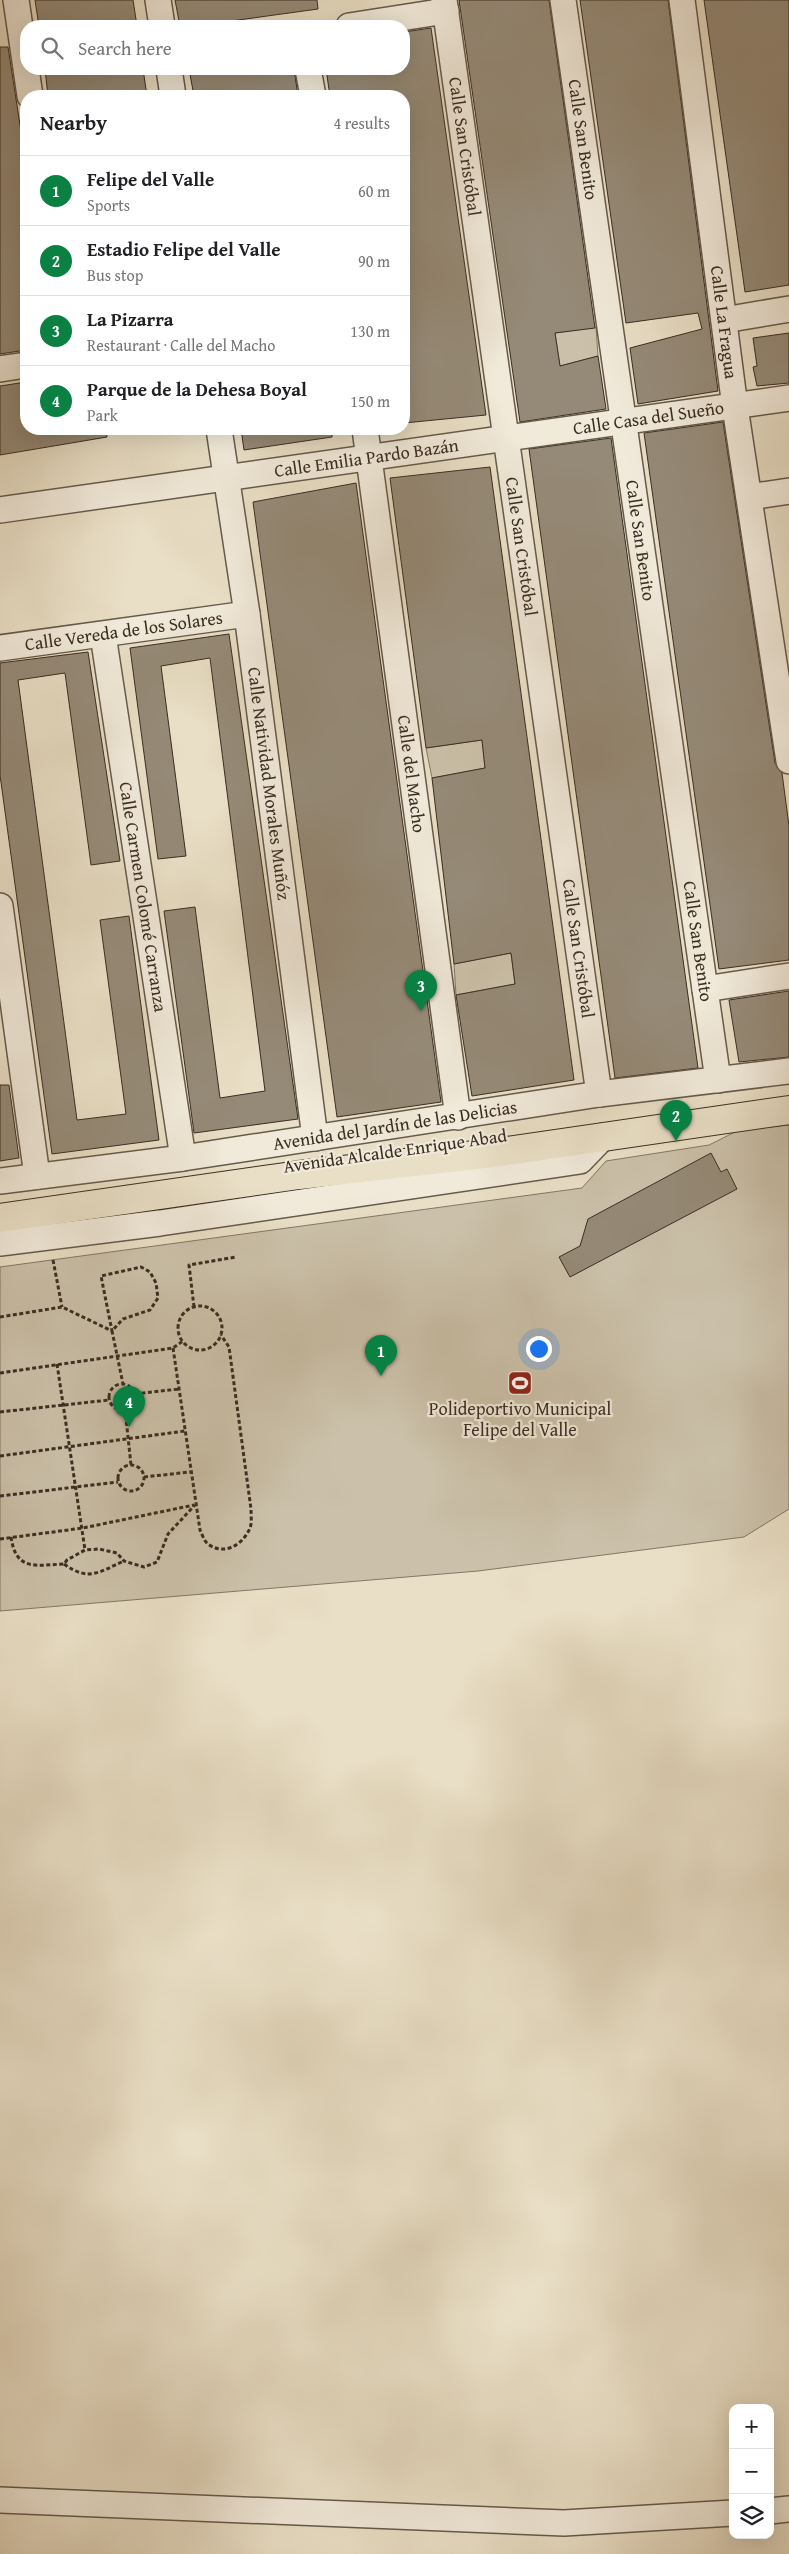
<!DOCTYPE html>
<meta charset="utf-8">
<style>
:root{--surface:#fff;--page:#f6f6f6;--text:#202124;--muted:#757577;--line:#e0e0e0;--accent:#0b8043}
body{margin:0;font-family:"Gentium Book Plus",serif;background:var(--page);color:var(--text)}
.controls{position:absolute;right:15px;bottom:15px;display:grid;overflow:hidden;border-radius:10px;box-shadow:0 5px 20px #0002}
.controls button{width:45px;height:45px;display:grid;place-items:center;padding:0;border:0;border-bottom:1px solid var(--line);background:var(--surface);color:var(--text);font:25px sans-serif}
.you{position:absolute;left:538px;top:1348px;width:18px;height:18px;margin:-12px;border:4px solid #fff;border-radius:50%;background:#1a73e8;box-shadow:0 0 0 8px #1a73e833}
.badge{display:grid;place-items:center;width:32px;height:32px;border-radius:50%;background:var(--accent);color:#fff;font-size:16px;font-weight:700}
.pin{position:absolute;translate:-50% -41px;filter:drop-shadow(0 1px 2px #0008)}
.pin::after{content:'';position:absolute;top:26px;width:18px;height:15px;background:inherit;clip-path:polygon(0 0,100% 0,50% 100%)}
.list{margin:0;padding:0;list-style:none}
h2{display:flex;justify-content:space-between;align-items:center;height:65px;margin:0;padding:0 20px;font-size:21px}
h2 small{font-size:16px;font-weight:400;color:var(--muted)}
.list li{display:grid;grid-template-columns:32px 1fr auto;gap:15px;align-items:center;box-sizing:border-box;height:70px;padding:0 20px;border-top:1px solid var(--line)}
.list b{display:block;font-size:19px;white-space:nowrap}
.list p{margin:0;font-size:16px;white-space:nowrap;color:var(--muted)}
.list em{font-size:16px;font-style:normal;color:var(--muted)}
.icon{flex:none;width:28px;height:28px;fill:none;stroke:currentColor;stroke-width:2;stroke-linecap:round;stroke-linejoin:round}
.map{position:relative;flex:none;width:789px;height:2554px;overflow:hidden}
.search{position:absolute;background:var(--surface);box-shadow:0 5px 20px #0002;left:20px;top:20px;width:390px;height:55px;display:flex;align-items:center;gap:12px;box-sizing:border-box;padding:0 18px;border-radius:20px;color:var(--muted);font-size:19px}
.panel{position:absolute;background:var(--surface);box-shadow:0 5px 20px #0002;left:20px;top:90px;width:390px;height:345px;border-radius:20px}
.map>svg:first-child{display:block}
</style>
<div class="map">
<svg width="789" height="2554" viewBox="0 0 789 2554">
<rect width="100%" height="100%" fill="#e9dfc6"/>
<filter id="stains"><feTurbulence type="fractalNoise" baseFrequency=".004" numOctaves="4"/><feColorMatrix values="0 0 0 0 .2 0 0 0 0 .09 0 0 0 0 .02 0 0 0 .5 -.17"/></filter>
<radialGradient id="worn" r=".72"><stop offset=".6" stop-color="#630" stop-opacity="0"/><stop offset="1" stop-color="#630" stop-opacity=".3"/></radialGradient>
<path fill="#cbc1aa" stroke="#827766" d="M 596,327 L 598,356 L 560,366 L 555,333 Z
M 482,740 L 485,768 L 432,778 L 426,748 Z
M 511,953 L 515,984 L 456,995 L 454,964 Z
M 789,1125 L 789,1509 L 744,1537 L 478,1571 L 0,1611 L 0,1267 L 582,1188 L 606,1161 L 709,1145 L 739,1130 Z"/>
<path fill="#958a77" stroke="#3a2d22" d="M 35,0 L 133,0 L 137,26 L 39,26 Z
M 175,0 L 317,0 L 318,9 L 195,26 L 180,26 Z
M 459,0 L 549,0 L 595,328 L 555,333 L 560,366 L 598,356 L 606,409 L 520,422 Z
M 580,0 L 668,0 L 718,391 L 638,404 L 630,348 L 702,329 L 698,313 L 626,323 Z
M 704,0 L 789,0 L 789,285 L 745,292 Z
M 431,28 L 486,415 L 404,423 L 404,96 L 330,96 L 326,69 L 404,69 L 404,32 Z
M 0,47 L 8,47 L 26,164 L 26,350 L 0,354 Z
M 45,69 L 143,69 L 147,96 L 48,96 Z
M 189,69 L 294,69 L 298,96 L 194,96 Z
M 789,333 L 789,383 L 757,386 L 753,367 L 757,366 L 753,338 Z
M 26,382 L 26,429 L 106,429 L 107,437 L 0,455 L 0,386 Z
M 723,422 L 775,763 L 782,773 L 789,826 L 789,960 L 719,969 L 644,433 Z
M 241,429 L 332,429 L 332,437 L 244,450 Z
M 611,438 L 698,1068 L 615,1078 L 529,449 Z
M 490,467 L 574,1080 L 472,1096 L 456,995 L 515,984 L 511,953 L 454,964 L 432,778 L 485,768 L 482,740 L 426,748 L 390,478 Z
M 356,483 L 441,1102 L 337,1117 L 253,502 Z
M 229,634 L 298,1119 L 194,1133 L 164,911 L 195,907 L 220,1098 L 265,1091 L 210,658 L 161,666 L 186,856 L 158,859 L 130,648 Z
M 88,652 L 120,861 L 91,865 L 65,673 L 18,680 L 77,1120 L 126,1114 L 100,920 L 129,916 L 159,1140 L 52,1154 L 0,775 L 0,663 Z
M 789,991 L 789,1057 L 739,1062 L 729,1000 Z
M 0,1085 L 9,1085 L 19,1158 L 0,1161 Z
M 711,1153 L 721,1172 L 727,1169 L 737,1189 L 570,1277 L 559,1257 L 580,1246 L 588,1219 Z"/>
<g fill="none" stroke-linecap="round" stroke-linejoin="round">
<defs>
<g id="minor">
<path d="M 16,0 L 30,96"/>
<path d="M 158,0 L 162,26"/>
<path id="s1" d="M 444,0 L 599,1094"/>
<path id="s2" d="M 563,0 L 718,1080"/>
<path id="s3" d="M 682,0 L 735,407 L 789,761"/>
<path d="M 349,26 L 446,11"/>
<path d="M 169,69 L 173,96"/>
<path d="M 308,69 L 313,96"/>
<path d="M 724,320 L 789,309"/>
<path d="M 0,369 L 26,365"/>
<path id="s4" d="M 219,429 L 247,614 L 315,1138"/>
<path id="s5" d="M 365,429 L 458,1117"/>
<path d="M 749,497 L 789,491"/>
<path id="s6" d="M 0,510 L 789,398"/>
<path id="s7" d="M 103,635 L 183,1158"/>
<path id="s8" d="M 0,648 L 247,614"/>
<path d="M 0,906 L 37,1176"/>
<path d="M 705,989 L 789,976"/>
<path id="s9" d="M 0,1181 L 183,1158 L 599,1094 L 789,1071"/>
<path d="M 0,1243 L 160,1223 L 580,1161 L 604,1136"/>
<path d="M 0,2500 L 564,2523 L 733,2513"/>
<path d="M 770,2511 L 789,2509"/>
</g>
<path id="major" d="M 0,1218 L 299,1175 L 493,1153 L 789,1110"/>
</defs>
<use href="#minor" stroke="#665a4b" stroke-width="28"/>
<use href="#major" stroke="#3a2d22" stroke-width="30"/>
<path stroke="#3a2d22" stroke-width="3" stroke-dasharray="4 2.5" stroke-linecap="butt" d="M 53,1260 L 62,1307
M178 1328a22 22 0 1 1 44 0a22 22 0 1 1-44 0Z
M 194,1307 L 189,1265 L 236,1257
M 0,1317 L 62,1307 L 112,1331 L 101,1276 L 141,1267 L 150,1272 L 156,1283 L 158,1298 L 150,1310 L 123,1319 L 112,1331 L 123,1384
M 173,1348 L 200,1530 C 202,1534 204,1541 208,1544 C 224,1556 243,1545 250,1528 C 252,1523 251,1515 251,1509 L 229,1347 L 221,1335
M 57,1364 L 85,1550
M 0,1373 L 173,1348 L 183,1341
M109 1397a13 13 0 1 1 26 0a13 13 0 1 1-26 0Z
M 135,1394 L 179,1389
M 125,1409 L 131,1465
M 0,1412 L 109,1400
M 0,1456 L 185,1431
M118 1478a13 13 0 1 1 26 0a13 13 0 1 1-26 0Z
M 144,1477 L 190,1472
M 0,1496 L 118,1482
M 11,1537 C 16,1572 36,1565 64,1564 L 67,1560 L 85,1550 L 99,1549 L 117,1553 L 124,1561 L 144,1567 L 157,1562 L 168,1534 L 195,1505
M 0,1539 L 83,1528 L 194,1505
M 64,1564 C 89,1582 99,1572 124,1561"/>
<use href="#minor" stroke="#f1eada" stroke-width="25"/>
<use href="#major" stroke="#e9dfc6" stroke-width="28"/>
</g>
<defs>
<symbol id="stadium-square" viewBox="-11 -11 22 22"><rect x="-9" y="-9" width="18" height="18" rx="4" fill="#8f2418" stroke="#f1eada"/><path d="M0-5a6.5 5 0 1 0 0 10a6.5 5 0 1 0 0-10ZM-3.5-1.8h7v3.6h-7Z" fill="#fff"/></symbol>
</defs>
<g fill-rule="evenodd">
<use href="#stadium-square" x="506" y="1369" width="28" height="28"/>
</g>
<g text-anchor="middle" stroke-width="4.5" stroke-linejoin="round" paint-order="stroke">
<g font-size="18" fill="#3a2d22" stroke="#f1eada">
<text dy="6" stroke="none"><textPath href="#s2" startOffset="141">Calle San Benito</textPath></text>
<text dy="6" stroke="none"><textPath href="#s1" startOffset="148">Calle San Cristóbal</textPath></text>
<text dy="6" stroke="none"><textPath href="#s3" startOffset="325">Calle La Fragua</textPath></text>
<text dy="6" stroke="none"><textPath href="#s6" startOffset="655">Calle Casa del Sueño</textPath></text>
<text dy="6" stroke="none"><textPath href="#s6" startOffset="370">Calle Emilia Pardo Bazán</textPath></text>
<text dy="6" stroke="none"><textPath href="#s2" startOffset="546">Calle San Benito</textPath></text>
<text dy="6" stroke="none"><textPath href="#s1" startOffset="552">Calle San Cristóbal</textPath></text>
<text dy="6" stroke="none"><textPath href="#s8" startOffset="125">Calle Vereda de los Solares</textPath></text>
<text dy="6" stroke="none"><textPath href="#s5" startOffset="348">Calle del Macho</textPath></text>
<text dy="6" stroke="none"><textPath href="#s4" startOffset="358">Calle Natividad Morales Muñóz</textPath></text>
<text dy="6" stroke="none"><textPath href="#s7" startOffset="265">Calle Carmen Colomé Carranza</textPath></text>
<text dy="6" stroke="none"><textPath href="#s2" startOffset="951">Calle San Benito</textPath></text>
<text dy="6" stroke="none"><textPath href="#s1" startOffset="958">Calle San Cristóbal</textPath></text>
<text dy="6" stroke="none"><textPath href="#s9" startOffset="399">Avenida del Jardín de las Delicias</textPath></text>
<text transform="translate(395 1151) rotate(-8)" y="6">Avenida Alcalde Enrique Abad</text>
</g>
<g font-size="18" fill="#3a2d22" stroke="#f1eada">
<text x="520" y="1415">Polideportivo Municipal<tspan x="520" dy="21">Felipe del Valle</tspan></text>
</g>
</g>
<rect width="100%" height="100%" filter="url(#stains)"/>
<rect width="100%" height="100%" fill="url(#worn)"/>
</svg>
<div class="controls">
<button>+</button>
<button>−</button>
<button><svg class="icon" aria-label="layers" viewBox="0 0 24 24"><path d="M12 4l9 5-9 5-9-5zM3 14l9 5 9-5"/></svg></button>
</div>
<div class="you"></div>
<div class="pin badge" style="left:381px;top:1376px">1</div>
<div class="pin badge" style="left:676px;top:1141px">2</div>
<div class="pin badge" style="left:421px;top:1011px">3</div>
<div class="pin badge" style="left:129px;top:1427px">4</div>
<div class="search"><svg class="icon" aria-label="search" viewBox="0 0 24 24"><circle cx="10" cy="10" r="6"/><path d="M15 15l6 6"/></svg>Search here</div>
<section class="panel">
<h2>Nearby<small>4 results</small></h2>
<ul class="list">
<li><span class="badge">1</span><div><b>Felipe del Valle</b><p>Sports</p></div><em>60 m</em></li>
<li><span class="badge">2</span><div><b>Estadio Felipe del Valle</b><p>Bus stop</p></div><em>90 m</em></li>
<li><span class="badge">3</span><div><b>La Pizarra</b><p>Restaurant · Calle del Macho</p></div><em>130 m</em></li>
<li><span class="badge">4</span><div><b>Parque de la Dehesa Boyal</b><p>Park</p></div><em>150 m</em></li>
</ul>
</section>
</div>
